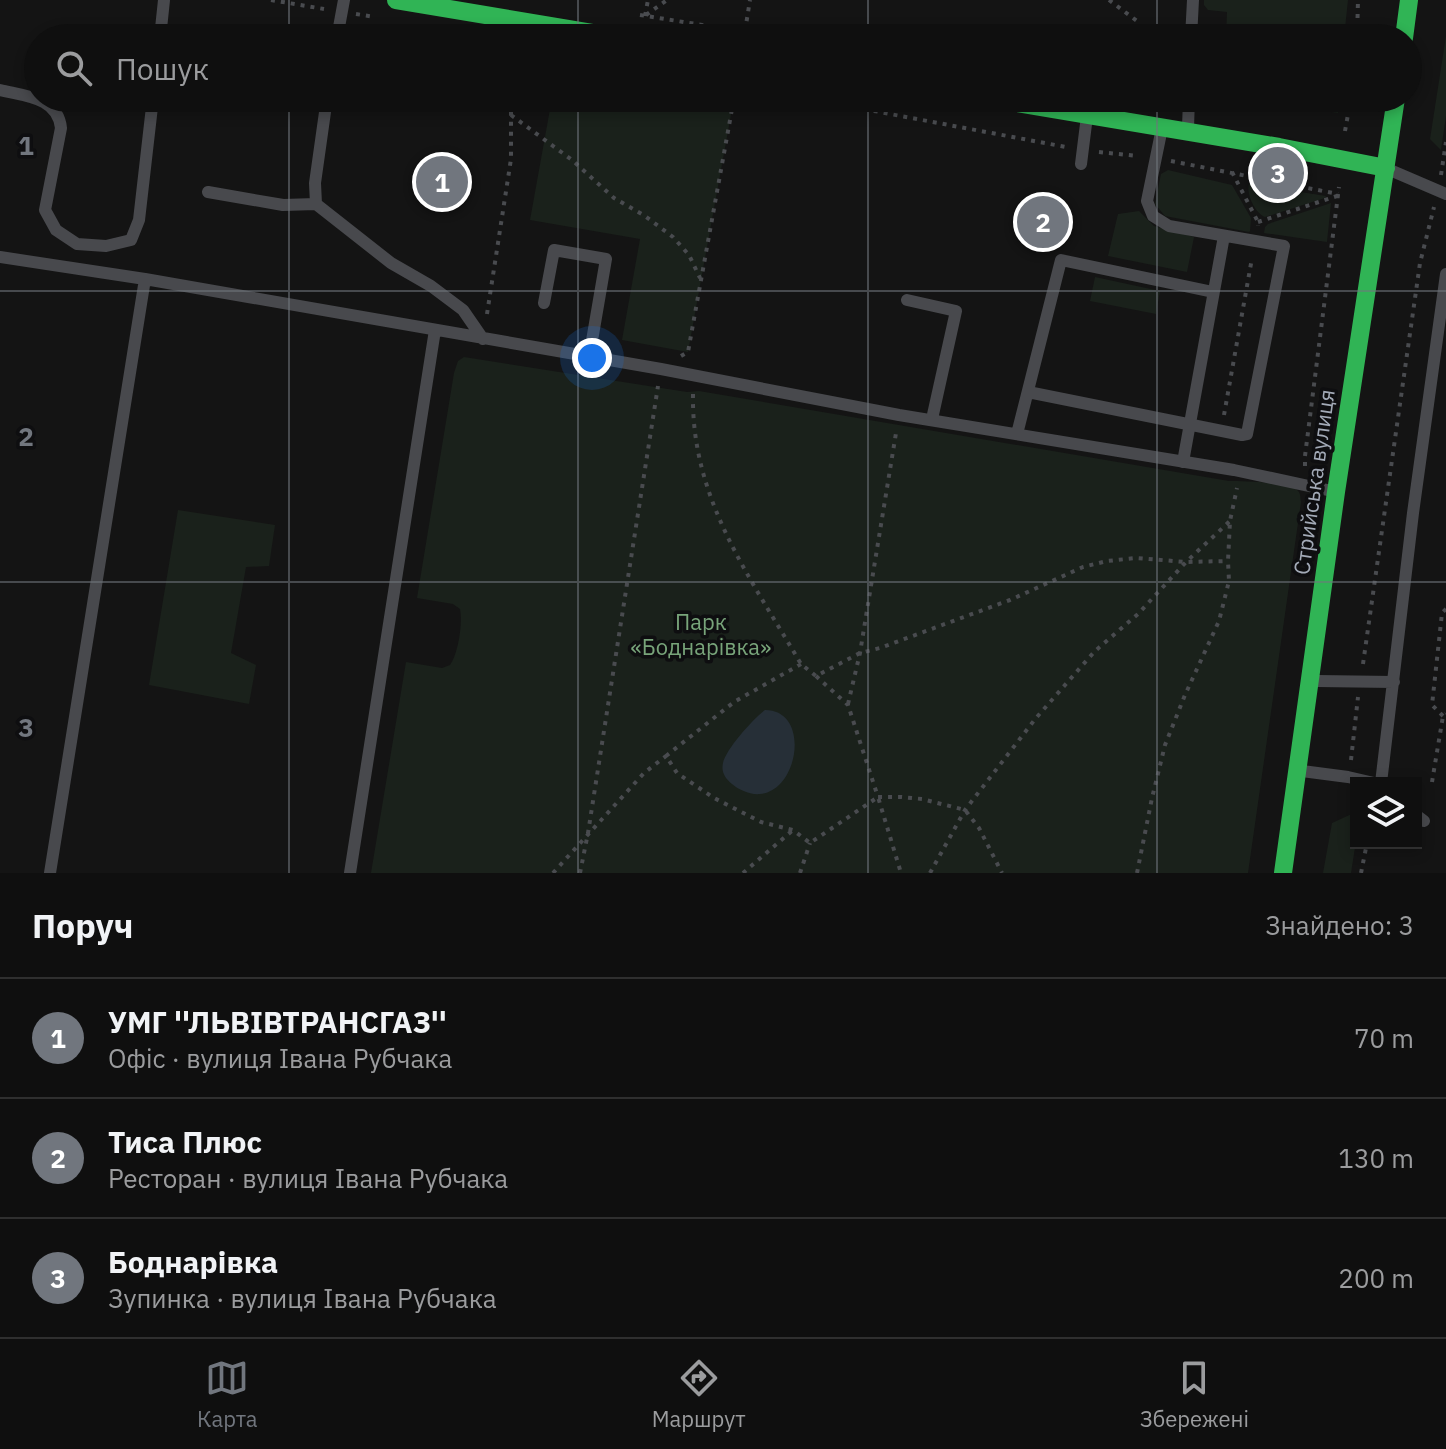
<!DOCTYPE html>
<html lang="uk">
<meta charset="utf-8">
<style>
:root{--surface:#0f0f0f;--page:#1d1d1d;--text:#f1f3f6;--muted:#9b9c9e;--line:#2f2f2f;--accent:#71767e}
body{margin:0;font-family:"IBM Plex Sans",sans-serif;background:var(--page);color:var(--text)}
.controls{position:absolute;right:24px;bottom:24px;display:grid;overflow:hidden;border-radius:0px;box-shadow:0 4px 12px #0003}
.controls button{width:72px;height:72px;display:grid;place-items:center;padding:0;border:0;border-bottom:2px solid var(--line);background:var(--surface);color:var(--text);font:40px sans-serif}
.you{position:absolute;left:592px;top:358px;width:28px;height:28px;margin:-20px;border:6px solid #fff;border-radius:50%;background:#1a73e8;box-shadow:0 0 0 12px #1a73e833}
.badge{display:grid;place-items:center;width:52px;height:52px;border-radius:50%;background:var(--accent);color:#fff;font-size:26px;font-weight:700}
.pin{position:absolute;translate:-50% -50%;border:4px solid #fff;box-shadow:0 2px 8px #0006}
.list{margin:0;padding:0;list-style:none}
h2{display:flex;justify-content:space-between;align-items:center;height:104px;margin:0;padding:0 32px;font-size:34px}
h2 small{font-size:26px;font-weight:400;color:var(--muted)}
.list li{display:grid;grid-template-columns:52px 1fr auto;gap:24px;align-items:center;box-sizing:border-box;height:120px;padding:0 32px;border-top:2px solid var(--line)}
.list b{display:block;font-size:30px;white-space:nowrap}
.list p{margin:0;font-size:26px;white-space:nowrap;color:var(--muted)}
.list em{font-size:26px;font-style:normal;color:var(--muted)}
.icon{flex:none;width:44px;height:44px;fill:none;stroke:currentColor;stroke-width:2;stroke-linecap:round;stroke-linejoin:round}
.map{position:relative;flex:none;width:1446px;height:873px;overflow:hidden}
.search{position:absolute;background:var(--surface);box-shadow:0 4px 12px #0003;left:24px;right:24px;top:24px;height:88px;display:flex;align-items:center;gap:20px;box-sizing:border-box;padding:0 28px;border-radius:44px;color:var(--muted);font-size:30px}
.sheet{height:464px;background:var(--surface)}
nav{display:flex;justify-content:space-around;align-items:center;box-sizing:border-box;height:112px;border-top:2px solid var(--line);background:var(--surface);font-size:22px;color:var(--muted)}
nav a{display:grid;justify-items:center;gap:4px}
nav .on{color:var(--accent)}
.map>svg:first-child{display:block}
</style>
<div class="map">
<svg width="1446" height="873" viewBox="0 0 1446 873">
<rect width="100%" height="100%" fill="#141414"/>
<path fill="#1a211b" d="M 1204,0 L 1348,0 L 1344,38 L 1226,38 L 1227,12 L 1208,10 L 1204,5 Z
M 1446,36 L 1446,116 L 1441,150 L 1430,139 Z
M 552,98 L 734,98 L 688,352 L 622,340 L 640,239 L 530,220 Z
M 1243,98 L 1339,98 L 1338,113 Z
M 1168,170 L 1232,185 L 1251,218 L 1250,231 L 1249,232 L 1165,216 L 1155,204 L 1161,174 Z
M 1249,184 L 1326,196 L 1325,198 L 1265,217 C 1255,213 1246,194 1249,184 Z
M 1331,203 L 1327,242 L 1264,233 L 1265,227 L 1268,224 Z
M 1139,211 L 1154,226 L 1194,237 L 1187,272 L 1108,256 L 1118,214 Z
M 1095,277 L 1160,291 L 1156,314 L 1090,301 Z
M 464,357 L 687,392 L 699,391 L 1229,481 C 1243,481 1287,482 1297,490 C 1301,493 1300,497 1301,502 L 1248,873 L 371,873 L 406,662 L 442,668 L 450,665 C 458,654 463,623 460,609 L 453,604 L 417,598 L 454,373 L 458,361 Z
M 178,510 L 275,525 L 269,566 L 246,567 L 231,653 L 256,665 L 249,704 L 149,685 Z
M 1356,812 L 1356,841 L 1351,873 L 1323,873 L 1332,823 Z"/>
<path fill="#262f37" d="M 765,710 C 811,710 799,791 760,794 C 750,795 739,790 732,784 C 725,778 721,772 723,763 C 726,749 754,718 765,710 Z"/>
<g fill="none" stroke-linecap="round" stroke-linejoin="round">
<path stroke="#494b4f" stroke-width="4" stroke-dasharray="4 6" stroke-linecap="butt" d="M 271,0 L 324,9
M 1109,0 L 1137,21 L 1140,38
M 356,14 L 375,17
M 640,15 L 783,38
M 646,15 L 667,0
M 645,16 L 648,0
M 745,31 L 750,0
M 1357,38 L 1358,0
M 805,98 L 1066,147
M 511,115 L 572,160 L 614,198 L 645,216 L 673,237 L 689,255 L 700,278
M 1345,131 L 1351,98
M 1099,152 L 1138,156
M 1171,161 L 1338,194
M 1232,172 L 1258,222 L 1258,226
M 1441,175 L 1446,142
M 1258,222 L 1337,196
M 487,314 L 511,159 L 511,98
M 681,356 L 688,352 L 734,98
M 693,394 C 691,499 750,577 801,664 L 816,676 L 860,653 L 880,648 L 1010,600 L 1083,567 L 1107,561 L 1136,558 L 1186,562 L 1228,561
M 1224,415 L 1252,258
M 1305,466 L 1305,456 L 1339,187
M 801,664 L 734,702 L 666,756 L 677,773 L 714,798 L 761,822 L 793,830 L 810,843 L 878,797 L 901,873
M 1363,664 L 1420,263 L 1434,207
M 816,676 L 848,705 L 878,797 L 901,797 L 922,799 L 965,810 L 979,828 L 1002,873
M 848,704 L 860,653 L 896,433
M 1443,716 L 1432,705 L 1442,613 L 1446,609
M 1351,760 L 1358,697
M 1432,782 L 1443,716 L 1446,714
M 553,873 L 644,773 L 666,756
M 580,873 L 588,833 L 658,386
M 743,873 L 793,830
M 800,873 L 810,843
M 930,873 L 965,810 L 1036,718 L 1095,651 L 1138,614 L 1186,562 L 1230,521
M 1137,873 L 1152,798 L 1165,745 L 1185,695 L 1219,621 L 1229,581 L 1228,561 L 1230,521 L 1237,488
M 1361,873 L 1367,843"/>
<path stroke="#48494d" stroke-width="12" d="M 160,38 L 164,0
M 337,38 L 344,0
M 1191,38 L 1193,0
M 0,90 C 25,96 58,97 61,128 L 45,210 L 56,230 L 77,244 L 106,246 L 131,240 L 139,220 L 153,98
M 327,98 L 315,183 L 316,204 L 391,263 L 431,286 L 463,310 L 483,339
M 1188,128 L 1189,98
M 1081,164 L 1087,116
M 1390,170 L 1446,194
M 208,192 L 283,205 L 316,204
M 0,257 L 145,279 L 661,369 L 899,415 L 1234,470 L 1332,491
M 907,300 L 956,311 L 932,419
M 544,303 L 554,250 L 606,259 L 589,358
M 1028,392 L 1242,435 L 1247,434 L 1284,246 L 1169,226 L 1153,216 L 1147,201 L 1162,128
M 1017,434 L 1061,260 L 1213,292
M 1183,462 L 1224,236
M 1317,681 L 1394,682
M 1302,771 L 1348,777 L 1374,783
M 1381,783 L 1413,513 L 1446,274
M 1416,815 L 1424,821
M 50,873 L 145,279
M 350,873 L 435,330"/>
<path stroke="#30b455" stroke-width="18" d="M 396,0 L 622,38
M 1404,38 L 1409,0
M 987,98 L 1279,147 L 1386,168
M 1283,873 L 1336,492 L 1396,98"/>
</g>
<path fill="none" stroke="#71767e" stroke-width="2" stroke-opacity="0.55" d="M 289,0 L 289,38M 578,0 L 578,38M 868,0 L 868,38M 1157,0 L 1157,38M 289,98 L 289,873M 578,98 L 578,873M 868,98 L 868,873M 1157,98 L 1157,873M 0,291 L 1446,291M 0,582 L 1446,582"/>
<g text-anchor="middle" stroke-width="7" stroke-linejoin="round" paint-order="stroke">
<g font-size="22" fill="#a3aab7" stroke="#0e0e10">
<text transform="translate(1314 482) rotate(-82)" y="8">Стрийська вулиця</text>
</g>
<g font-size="22" fill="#78a47a" stroke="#0e0e10">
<text x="701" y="630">Парк<tspan x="701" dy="25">«Боднарівка»</tspan></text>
</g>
</g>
<g font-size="26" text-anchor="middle" font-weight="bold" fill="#71767e" stroke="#0e0e10" stroke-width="7" stroke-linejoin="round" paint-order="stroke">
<text x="26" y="155">1</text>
<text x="26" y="446">2</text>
<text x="26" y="737">3</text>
</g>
</svg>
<div class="controls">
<button><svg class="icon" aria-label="layers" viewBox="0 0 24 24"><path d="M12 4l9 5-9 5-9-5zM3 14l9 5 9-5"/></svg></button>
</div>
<div class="you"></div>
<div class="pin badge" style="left:442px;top:182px">1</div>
<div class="pin badge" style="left:1043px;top:222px">2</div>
<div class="pin badge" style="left:1278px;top:173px">3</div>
<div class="search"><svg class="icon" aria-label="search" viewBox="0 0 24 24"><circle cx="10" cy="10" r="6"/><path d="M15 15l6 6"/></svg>Пошук</div>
</div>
<section class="sheet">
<h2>Поруч<small>Знайдено: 3</small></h2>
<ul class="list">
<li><span class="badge">1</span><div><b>УМГ ''ЛЬВІВТРАНСГАЗ''</b><p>Офіс · вулиця Івана Рубчака</p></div><em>70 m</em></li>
<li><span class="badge">2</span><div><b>Тиса Плюс</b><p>Ресторан · вулиця Івана Рубчака</p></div><em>130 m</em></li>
<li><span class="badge">3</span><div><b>Боднарівка</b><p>Зупинка · вулиця Івана Рубчака</p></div><em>200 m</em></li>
</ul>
</section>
<nav>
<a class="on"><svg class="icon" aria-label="map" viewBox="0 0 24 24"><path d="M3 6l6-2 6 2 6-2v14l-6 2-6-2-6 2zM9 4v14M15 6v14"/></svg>Карта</a>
<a><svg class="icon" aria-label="directions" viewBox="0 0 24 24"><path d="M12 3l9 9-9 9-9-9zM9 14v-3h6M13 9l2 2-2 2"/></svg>Маршрут</a>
<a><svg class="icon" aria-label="saved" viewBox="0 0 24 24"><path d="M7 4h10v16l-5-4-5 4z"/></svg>Збережені</a>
</nav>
